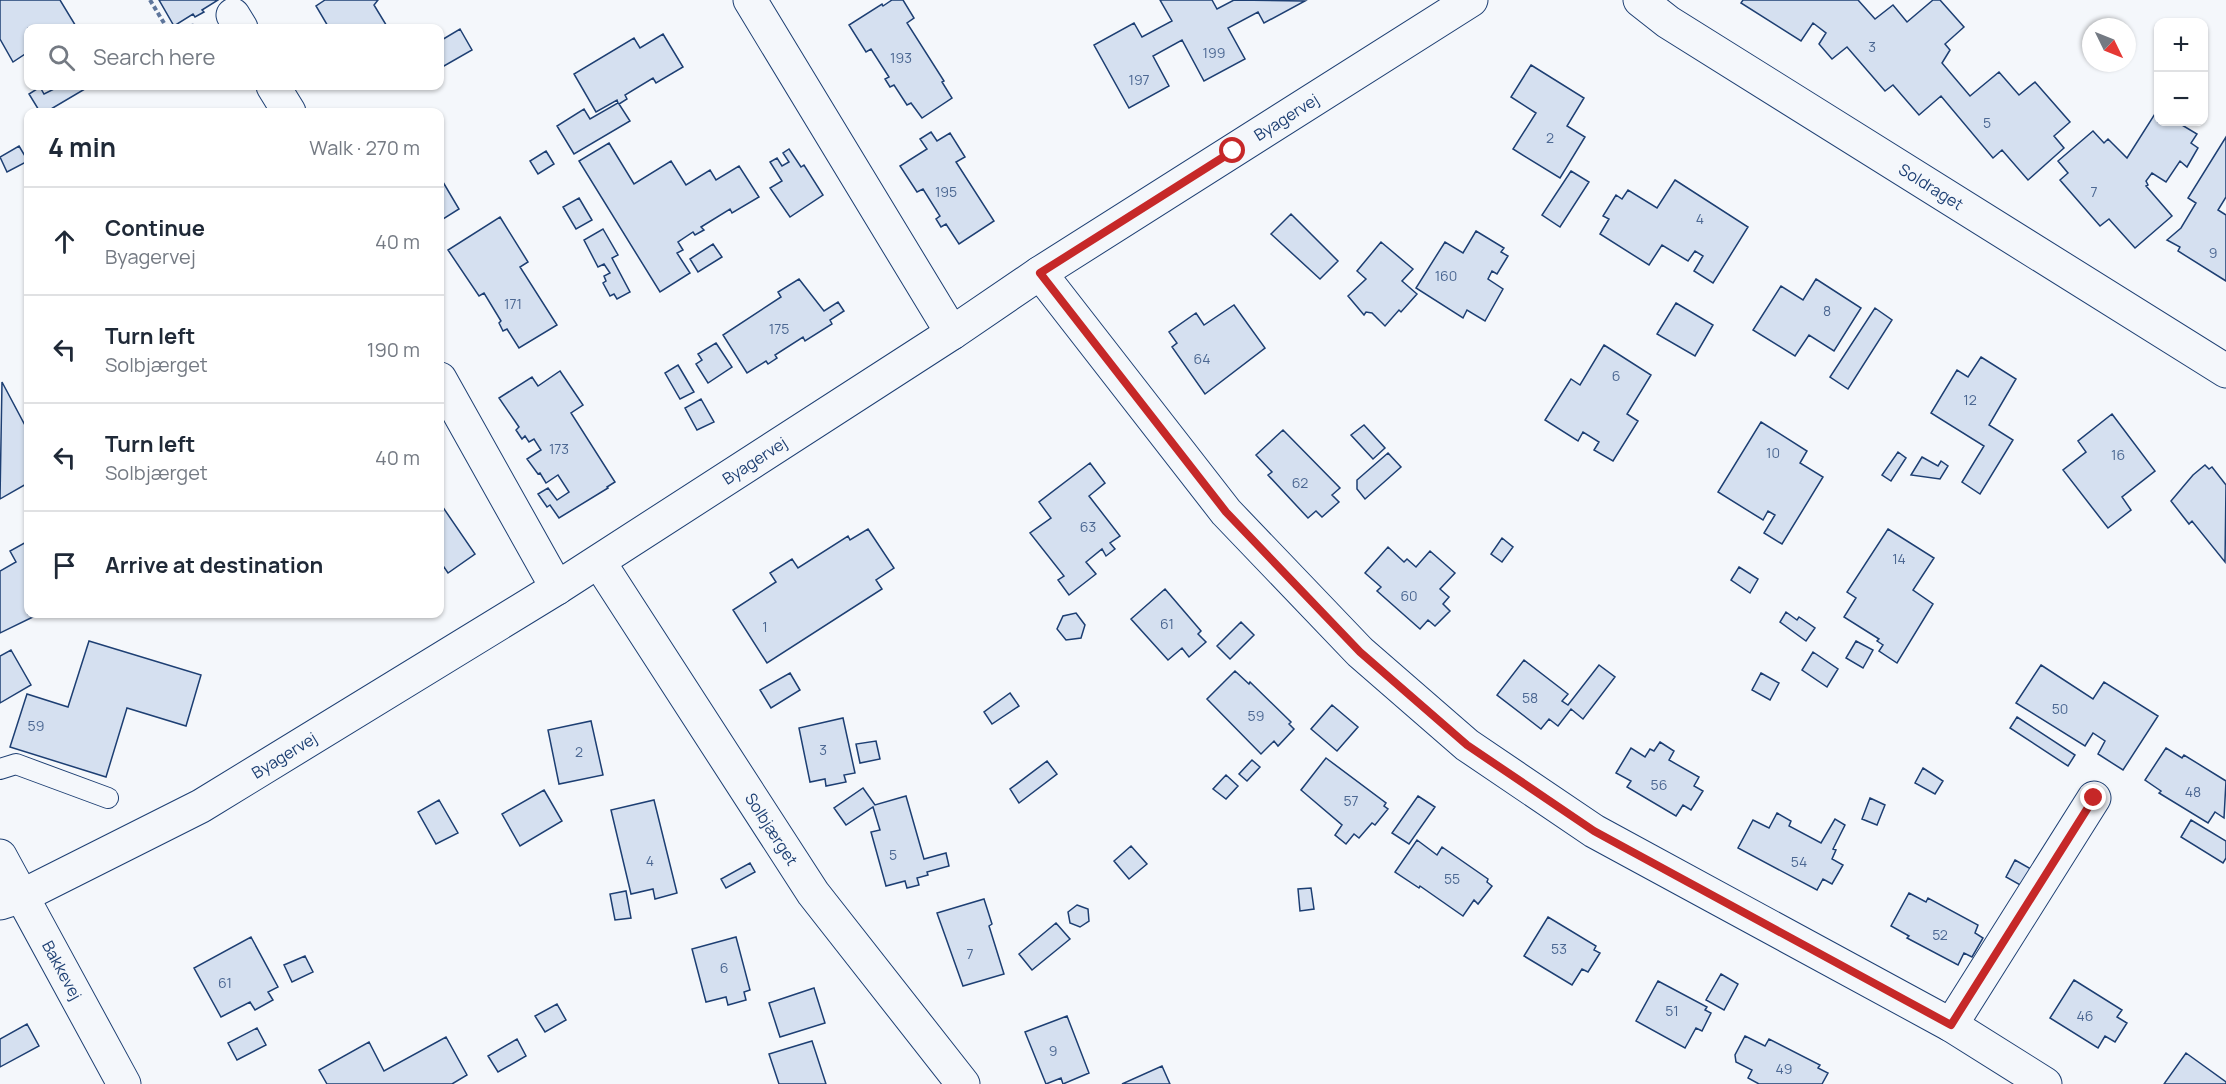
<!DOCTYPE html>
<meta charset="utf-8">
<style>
:root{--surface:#fff;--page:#f6f6f7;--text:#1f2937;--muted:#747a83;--line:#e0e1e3}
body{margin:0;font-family:Manrope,sans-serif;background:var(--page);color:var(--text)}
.controls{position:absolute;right:18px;top:18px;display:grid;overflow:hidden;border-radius:12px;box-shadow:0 2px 4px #0004}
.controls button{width:54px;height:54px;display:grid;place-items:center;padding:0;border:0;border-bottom:2px solid var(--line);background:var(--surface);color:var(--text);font:30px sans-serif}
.compass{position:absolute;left:2082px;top:18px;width:54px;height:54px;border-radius:50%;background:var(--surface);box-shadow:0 2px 4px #0004;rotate:133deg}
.stop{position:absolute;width:18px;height:18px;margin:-14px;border:4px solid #c62828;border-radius:50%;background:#fff}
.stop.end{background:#c62828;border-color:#fff;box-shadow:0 2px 6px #0008}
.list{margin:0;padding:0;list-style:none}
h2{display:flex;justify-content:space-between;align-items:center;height:78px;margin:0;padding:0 24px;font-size:26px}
h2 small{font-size:20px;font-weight:400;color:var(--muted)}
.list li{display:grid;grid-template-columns:39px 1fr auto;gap:18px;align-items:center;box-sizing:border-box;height:108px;padding:0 24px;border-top:2px solid var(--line)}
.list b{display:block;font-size:22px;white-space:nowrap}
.list p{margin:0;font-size:20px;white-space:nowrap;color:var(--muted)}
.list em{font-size:20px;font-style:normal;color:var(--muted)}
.icon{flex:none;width:33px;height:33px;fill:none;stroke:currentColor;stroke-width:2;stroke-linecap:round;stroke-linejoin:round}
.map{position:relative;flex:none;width:2226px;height:1084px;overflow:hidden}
.search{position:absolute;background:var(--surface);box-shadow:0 2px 4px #0004;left:24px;top:24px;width:420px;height:66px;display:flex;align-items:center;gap:15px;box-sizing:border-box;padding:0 21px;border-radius:12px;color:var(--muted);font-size:22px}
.panel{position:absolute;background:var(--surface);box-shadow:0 2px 4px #0004;left:24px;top:108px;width:420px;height:510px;border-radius:12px}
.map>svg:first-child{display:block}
</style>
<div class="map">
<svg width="2226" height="1084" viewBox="0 0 2226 1084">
<rect width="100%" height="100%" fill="#f4f7fb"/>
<path fill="#d5e0f0" stroke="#1d3f73" stroke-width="1.5" d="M 0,0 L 60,0 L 77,28 L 28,28 L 28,52 L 13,62 L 0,39 Z
M 159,0 L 218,0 L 202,10 L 204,12 L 195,17 L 193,14 L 174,26 Z
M 325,0 L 378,0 L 374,5 L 388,28 L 329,28 L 316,6 Z
M 892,0 L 903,0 L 914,18 L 907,23 L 944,81 L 942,82 L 952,98 L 922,118 L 911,103 L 907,105 L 894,85 L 890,87 L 885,79 L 889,77 L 871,49 L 866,52 L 849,25 L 882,4 L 883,6 Z
M 1160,0 L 1212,0 L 1217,9 L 1234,0 L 1305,1 L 1264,23 L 1258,12 L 1228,28 L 1245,59 L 1204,81 L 1182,40 L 1153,56 L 1169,86 L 1129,108 L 1094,45 L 1134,23 L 1142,37 L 1172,21 Z
M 1743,0 L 1858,0 L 1875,19 L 1893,5 L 1907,22 L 1933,0 L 1940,0 L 1964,27 L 1945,44 L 1950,50 L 1942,63 L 1970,96 L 1999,72 L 2019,95 L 2035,82 L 2070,122 L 2054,136 L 2064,148 L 2028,180 L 2002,150 L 1993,158 L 1941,96 L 1919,115 L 1893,85 L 1885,91 L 1847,47 L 1832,59 L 1819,44 L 1826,33 L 1813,23 L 1801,41 L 1741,3 Z
M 460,29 L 472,50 L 444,66 L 441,62 L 440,63 L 440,41 Z
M 663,34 L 683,67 L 656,83 L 653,78 L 625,95 L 627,99 L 619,104 L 630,121 L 574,154 L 557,126 L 584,109 L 590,119 L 618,103 L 617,100 L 596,112 L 574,74 L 634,38 L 640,48 Z
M 1531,65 L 1584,98 L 1567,126 L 1585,137 L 1560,178 L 1513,149 L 1536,113 L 1511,97 Z
M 60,86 L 90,86 L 46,112 L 40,112 L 29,94 L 40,87 L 44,94 Z
M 2158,109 L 2158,122 L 2177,122 L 2197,134 L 2191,143 L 2198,148 L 2187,167 L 2180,161 L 2166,182 L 2152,173 L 2146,181 L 2148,185 L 2146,186 L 2172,216 L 2135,248 L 2109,219 L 2100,226 L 2060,180 L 2068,173 L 2058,161 L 2093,131 L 2104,143 L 2108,139 L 2127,158 Z
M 931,132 L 937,141 L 950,133 L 965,157 L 956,162 L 994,221 L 959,244 L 946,224 L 941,227 L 936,219 L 940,216 L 923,189 L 917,192 L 900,166 L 927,149 L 920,139 Z
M 2226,137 L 2226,197 L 2218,210 L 2226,215 L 2226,281 L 2178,251 L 2180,247 L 2167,240 L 2181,228 L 2196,203 L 2188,198 Z
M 609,143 L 634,184 L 671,161 L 686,185 L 710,170 L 716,180 L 739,166 L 759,197 L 732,213 L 730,209 L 701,227 L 704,230 L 695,235 L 693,232 L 678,242 L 683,250 L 677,253 L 690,273 L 660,292 L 579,161 Z
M 19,146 L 28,161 L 7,172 L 0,157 Z
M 789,149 L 801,167 L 804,165 L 823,195 L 790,217 L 770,188 L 782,181 L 770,162 L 777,158 L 782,166 L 789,162 L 783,153 Z
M 546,151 L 554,164 L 538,174 L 530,161 Z
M 1571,171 L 1589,182 L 1560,227 L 1542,215 Z
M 440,177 L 459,209 L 440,221 Z
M 1675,180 L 1748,227 L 1713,283 L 1694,271 L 1703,256 L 1695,251 L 1688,261 L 1662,245 L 1649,265 L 1600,234 L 1609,219 L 1603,216 L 1616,195 L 1622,199 L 1628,190 L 1657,208 Z
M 579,198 L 592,220 L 576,229 L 563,207 Z
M 1291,214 L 1338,261 L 1320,279 L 1271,234 Z
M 500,217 L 528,262 L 520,267 L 557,325 L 519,348 L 507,329 L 503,331 L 499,323 L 501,321 L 484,293 L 479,296 L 448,250 Z
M 603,229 L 618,255 L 612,258 L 630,292 L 617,299 L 614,294 L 610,296 L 603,283 L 606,281 L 604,276 L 610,273 L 604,264 L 598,267 L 584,240 Z
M 1476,231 L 1504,248 L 1501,252 L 1508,256 L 1497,274 L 1492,271 L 1488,279 L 1503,289 L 1485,321 L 1467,310 L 1463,318 L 1416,288 L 1445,242 L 1463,253 Z
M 1381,242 L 1413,269 L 1402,281 L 1417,294 L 1401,312 L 1399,310 L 1385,326 L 1372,313 L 1366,312 L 1364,315 L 1348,296 L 1366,279 L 1357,271 Z
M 713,244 L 722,257 L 698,272 L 690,259 Z
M 799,279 L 824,311 L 838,302 L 844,311 L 830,320 L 832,324 L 805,341 L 803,337 L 775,355 L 777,358 L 768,364 L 766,361 L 747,373 L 723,335 L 781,297 L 778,292 Z
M 1816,279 L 1861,308 L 1834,351 L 1809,335 L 1795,356 L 1753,330 L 1781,286 L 1803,300 Z
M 1676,303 L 1713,325 L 1695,356 L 1657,334 Z
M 1234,305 L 1265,348 L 1205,394 L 1172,347 L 1177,343 L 1169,332 L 1196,313 L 1204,325 Z
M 1875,308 L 1892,320 L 1848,389 L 1830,377 Z
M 716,343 L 732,367 L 708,383 L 696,364 L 702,360 L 698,354 Z
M 1604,345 L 1651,375 L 1627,414 L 1638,421 L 1613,461 L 1594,450 L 1599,442 L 1583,432 L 1578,441 L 1545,420 L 1571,379 L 1580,385 Z
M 1981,357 L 2016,379 L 1989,425 L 2013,440 L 1980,494 L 1962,482 L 1984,446 L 1931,413 L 1957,370 L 1968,377 Z
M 678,365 L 694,392 L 680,399 L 665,373 Z
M 560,371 L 583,405 L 571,413 L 615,482 L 607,487 L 608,488 L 559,518 L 550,505 L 547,507 L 538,494 L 548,488 L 557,500 L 569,492 L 558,475 L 546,483 L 540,473 L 538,474 L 527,459 L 541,450 L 534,439 L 529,442 L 525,436 L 522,439 L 516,430 L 519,427 L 499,398 L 532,377 L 538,386 Z
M 2,382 L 28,431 L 28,483 L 0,499 Z
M 701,399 L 714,422 L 697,430 L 685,408 Z
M 2112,414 L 2155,471 L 2122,497 L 2131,510 L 2108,528 L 2063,470 L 2086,452 L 2078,441 Z
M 1761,422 L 1807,451 L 1800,463 L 1823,477 L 1782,544 L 1764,533 L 1775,515 L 1768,511 L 1763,520 L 1718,492 Z
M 1364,425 L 1385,448 L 1373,459 L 1351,435 Z
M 1283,430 L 1340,488 L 1332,495 L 1339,502 L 1322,517 L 1316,511 L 1308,518 L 1268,475 L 1272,472 L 1256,455 Z
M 1898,452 L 1906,458 L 1891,481 L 1882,475 Z
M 1388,453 L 1401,467 L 1365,499 L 1357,489 L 1357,480 Z
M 1922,457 L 1938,466 L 1941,461 L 1948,466 L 1940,479 L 1911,475 Z
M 1090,463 L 1105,483 L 1089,496 L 1120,536 L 1110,543 L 1115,549 L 1106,556 L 1102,549 L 1086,562 L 1096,574 L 1069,595 L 1058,580 L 1064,576 L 1030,533 L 1051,518 L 1039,502 Z
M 2205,465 L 2209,469 L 2212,467 L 2226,485 L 2225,562 L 2192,521 L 2189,524 L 2171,501 L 2193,475 Z
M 440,503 L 475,554 L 448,573 L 444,567 L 440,570 Z
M 868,529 L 894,568 L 876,580 L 882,589 L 767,663 L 733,610 L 776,582 L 770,573 L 792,559 L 798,568 L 848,536 L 850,540 Z
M 1888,529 L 1934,558 L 1913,590 L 1933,604 L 1897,663 L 1879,651 L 1883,645 L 1877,641 L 1879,639 L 1844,617 L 1856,598 L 1847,592 Z
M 1502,538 L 1513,547 L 1502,562 L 1491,554 Z
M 28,541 L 28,614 L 39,614 L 0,633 L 0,571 L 16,562 L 10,551 Z
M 1388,547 L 1404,562 L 1407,559 L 1416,567 L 1430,551 L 1455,573 L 1440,589 L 1449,597 L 1443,604 L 1450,611 L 1435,626 L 1428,620 L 1420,629 L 1377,591 L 1381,587 L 1365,573 Z
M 1739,567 L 1758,579 L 1750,593 L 1731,580 Z
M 1165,589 L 1201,631 L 1198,634 L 1206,642 L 1189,657 L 1182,648 L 1168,660 L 1131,619 Z
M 1786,612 L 1797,620 L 1799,617 L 1815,628 L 1806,641 L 1780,622 Z
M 1076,613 L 1085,625 L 1081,638 L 1066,640 L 1057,629 L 1063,616 Z
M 1241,622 L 1254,635 L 1230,659 L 1217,646 Z
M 89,641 L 201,675 L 186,726 L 127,708 L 106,777 L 10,747 L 27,694 L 68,707 Z
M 1856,641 L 1873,650 L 1863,668 L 1846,658 Z
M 11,650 L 31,685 L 0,703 L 0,656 Z
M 1813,652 L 1838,669 L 1827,687 L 1802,670 Z
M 1524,660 L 1568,694 L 1562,701 L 1568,705 L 1599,665 L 1615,677 L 1583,719 L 1571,709 L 1558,726 L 1549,719 L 1541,729 L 1497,695 Z
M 2041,665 L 2093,699 L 2104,682 L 2158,716 L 2123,770 L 2098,754 L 2105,741 L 2093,733 L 2085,746 L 2016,703 Z
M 1235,671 L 1249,684 L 1250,682 L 1291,722 L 1289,724 L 1294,729 L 1278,746 L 1274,741 L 1261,754 L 1207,699 Z
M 790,673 L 800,690 L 771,708 L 760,690 Z
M 1761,673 L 1779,683 L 1770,700 L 1752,690 Z
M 1010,693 L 1019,706 L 992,724 L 984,712 Z
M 1332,705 L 1358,727 L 1337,751 L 1311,729 Z
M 2017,717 L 2075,755 L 2068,766 L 2010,728 Z
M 843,718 L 855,773 L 844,775 L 846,782 L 826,786 L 825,779 L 810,782 L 799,728 Z
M 591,721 L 603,775 L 559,784 L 548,730 Z
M 876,741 L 880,759 L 860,763 L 856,744 Z
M 1660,742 L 1674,751 L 1669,760 L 1699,777 L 1694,786 L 1703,791 L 1691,810 L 1683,805 L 1676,816 L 1627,787 L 1631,781 L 1616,773 L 1631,748 L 1645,757 L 1650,749 L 1654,751 Z
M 2166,748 L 2182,758 L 2184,755 L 2226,781 L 2224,818 L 2215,812 L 2208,823 L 2159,793 L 2161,791 L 2145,780 Z
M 1326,758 L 1386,803 L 1384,806 L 1388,809 L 1375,825 L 1372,823 L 1359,838 L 1354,834 L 1346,844 L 1335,835 L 1342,825 L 1301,790 Z
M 1252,760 L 1260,767 L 1247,781 L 1239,774 Z
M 1047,761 L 1057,774 L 1019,803 L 1010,789 Z
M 1923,768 L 1943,781 L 1935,794 L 1915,783 Z
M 1226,775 L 1238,786 L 1226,799 L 1213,789 Z
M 863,788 L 875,805 L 906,796 L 924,859 L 946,853 L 949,866 L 927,872 L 928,875 L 917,878 L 919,885 L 907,888 L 905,881 L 886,886 L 871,832 L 880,830 L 873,807 L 846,825 L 834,808 Z
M 544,790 L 562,821 L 520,846 L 502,814 Z
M 1418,796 L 1435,807 L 1409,844 L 1392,833 Z
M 1870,798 L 1885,805 L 1877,825 L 1862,819 Z
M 439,800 L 458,833 L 436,844 L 418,812 Z
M 654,800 L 677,893 L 655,899 L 653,889 L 631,894 L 611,810 Z
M 1777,813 L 1791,821 L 1789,826 L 1821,843 L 1835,819 L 1845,825 L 1833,849 L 1836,850 L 1832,859 L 1843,865 L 1832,884 L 1823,879 L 1817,890 L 1738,848 L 1753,820 L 1769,828 Z
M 2191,820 L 2226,841 L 2226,858 L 2223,863 L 2181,837 Z
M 1417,840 L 1437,855 L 1442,847 L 1488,879 L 1487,882 L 1492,886 L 1478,904 L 1474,900 L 1463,916 L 1420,886 L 1419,888 L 1395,872 Z
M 1131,846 L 1147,864 L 1129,879 L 1114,861 Z
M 2015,860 L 2031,869 L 2022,886 L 2006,877 Z
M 750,863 L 755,872 L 726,888 L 721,879 Z
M 1311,888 L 1314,909 L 1300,911 L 1298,889 Z
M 626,891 L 631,918 L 615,920 L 610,894 Z
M 1909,893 L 1926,902 L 1928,898 L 1978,925 L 1975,933 L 1983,938 L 1972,957 L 1964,953 L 1958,965 L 1907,938 L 1909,936 L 1891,926 Z
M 984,899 L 992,924 L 989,926 L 1004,974 L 963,986 L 937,913 Z
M 1077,905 L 1088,909 L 1089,921 L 1080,927 L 1070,923 L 1068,912 Z
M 1548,917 L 1596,946 L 1594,950 L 1600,953 L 1588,972 L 1582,969 L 1572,985 L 1524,956 Z
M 1056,923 L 1070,939 L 1032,970 L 1019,954 Z
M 251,937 L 278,987 L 268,992 L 273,1000 L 255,1010 L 250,1002 L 221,1017 L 194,968 Z
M 736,937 L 750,990 L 744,992 L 746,1000 L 728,1005 L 726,997 L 706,1002 L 692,949 Z
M 305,956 L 313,972 L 292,982 L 284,965 Z
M 1721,974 L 1738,984 L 1724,1010 L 1706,1000 Z
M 2074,980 L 2122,1010 L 2117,1017 L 2127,1023 L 2115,1042 L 2105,1036 L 2098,1048 L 2050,1018 Z
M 1658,981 L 1707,1007 L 1705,1010 L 1711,1013 L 1702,1031 L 1696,1028 L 1685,1048 L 1636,1021 Z
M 814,988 L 825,1023 L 780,1037 L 769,1003 Z
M 557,1004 L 566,1020 L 545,1032 L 535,1016 Z
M 1067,1016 L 1089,1073 L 1063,1084 L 1061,1078 L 1046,1084 L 1025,1032 Z
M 27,1024 L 39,1046 L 0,1067 L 0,1039 Z
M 257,1028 L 266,1045 L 237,1060 L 228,1043 Z
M 1745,1036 L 1765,1046 L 1769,1039 L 1820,1065 L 1818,1068 L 1828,1073 L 1822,1084 L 1759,1084 L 1748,1078 L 1752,1070 L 1736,1062 L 1735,1055 Z
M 446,1037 L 467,1075 L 452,1084 L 327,1084 L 319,1070 L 369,1042 L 384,1071 Z
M 517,1039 L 526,1056 L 498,1072 L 488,1056 Z
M 812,1041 L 826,1084 L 779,1084 L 769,1054 Z
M 2186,1053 L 2226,1082 L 2226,1084 L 2164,1084 Z
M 1162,1066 L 1170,1084 L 1122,1084 Z"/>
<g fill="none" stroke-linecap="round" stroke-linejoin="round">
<defs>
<path id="service" d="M 0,769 L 16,764 L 108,798"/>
<g id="minor">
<path d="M 750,0 L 952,333"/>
<path id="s1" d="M 1640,0 L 1668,22 L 2226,371"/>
<path d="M 233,15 L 241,28"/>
<path d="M 273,86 L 289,112"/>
<path d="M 1040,273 L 1226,512 L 1360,652 L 1467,745 L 1594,831 L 1951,1025 L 2045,1084"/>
<path d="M 440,379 L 557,588"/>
<path id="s2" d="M 599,562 L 813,893 L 963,1084"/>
<path d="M 1951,1025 L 2094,798"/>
</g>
<g id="tertiary">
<path id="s3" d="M 0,856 L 124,1084"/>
<path id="s4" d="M 0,903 L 22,896 L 201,806 L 557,588 L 952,333 L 1040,273 L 1471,0"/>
</g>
</defs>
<use href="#service" stroke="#1d3f73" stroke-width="22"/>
<use href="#minor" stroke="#1d3f73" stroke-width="35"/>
<use href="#tertiary" stroke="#1d3f73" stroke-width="35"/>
<path stroke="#5e769c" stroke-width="4" stroke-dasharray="4.5 3" stroke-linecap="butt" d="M 150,0 L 167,28
M 182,28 L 196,25"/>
<use href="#service" stroke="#f4f7fb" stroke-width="20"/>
<use href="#minor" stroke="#f4f7fb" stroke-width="33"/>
<use href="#tertiary" stroke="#f4f7fb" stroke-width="33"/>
</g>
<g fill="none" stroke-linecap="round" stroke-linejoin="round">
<path stroke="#c62828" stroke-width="8" d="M 1233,151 L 1040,273 L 1226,512 L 1360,652 L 1467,745 L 1594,831 L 1951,1025 L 2094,798"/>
</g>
<g text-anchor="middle" stroke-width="4.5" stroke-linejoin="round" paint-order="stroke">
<g font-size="14" fill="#4b6792">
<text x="1872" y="52">3</text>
<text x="1214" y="58">199</text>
<text x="901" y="63">193</text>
<text x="1139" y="85">197</text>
<text x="1987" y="128">5</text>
<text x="1550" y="143">2</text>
<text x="946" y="197">195</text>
<text x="2094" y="197">7</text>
<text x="1700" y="224">4</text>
<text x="2213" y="258">9</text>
<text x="1446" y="281">160</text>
<text x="513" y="309">171</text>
<text x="1827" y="316">8</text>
<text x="779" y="334">175</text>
<text x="1202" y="364">64</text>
<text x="1616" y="381">6</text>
<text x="1970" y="405">12</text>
<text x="559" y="454">173</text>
<text x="1773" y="458">10</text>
<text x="2118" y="460">16</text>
<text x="1300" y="488">62</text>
<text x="1088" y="532">63</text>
<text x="1899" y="564">14</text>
<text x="1409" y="601">60</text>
<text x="1167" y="629">61</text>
<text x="765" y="632">1</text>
<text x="1530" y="703">58</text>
<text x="2060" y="714">50</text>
<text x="1256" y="721">59</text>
<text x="36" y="731">59</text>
<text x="823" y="755">3</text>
<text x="579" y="757">2</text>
<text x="1659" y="790">56</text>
<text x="2193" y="797">48</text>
<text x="1351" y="806">57</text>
<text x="893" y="860">5</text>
<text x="650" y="866">4</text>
<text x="1799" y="867">54</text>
<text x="1452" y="884">55</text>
<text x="1940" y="940">52</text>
<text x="1559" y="954">53</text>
<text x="970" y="959">7</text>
<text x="724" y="973">6</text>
<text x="225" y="988">61</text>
<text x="1672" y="1016">51</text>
<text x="2085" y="1021">46</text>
<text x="1053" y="1056">9</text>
<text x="1784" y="1074">49</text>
</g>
<g font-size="16" fill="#1d3f73" stroke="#f4f7fb">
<text dy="6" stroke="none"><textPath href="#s4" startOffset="1509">Byagervej</textPath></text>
<text dy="6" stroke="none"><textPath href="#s1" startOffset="346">Soldraget</textPath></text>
<text dy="6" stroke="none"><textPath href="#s4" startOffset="876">Byagervej</textPath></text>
<text dy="6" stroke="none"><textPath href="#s4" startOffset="321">Byagervej</textPath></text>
<text dy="6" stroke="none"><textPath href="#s2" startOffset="318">Solbjærget</textPath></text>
<text dy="6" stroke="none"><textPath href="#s3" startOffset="130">Bakkevej</textPath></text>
</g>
</g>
</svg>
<div class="controls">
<button>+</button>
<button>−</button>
</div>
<svg class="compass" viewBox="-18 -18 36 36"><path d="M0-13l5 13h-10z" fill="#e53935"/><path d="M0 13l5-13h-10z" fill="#747a83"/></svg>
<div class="stop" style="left:1233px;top:151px"></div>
<div class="stop end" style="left:2094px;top:798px"></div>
<div class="search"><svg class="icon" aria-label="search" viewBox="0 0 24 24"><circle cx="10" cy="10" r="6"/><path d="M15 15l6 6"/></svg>Search here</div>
<section class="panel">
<h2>4 min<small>Walk · 270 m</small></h2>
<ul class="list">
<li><svg class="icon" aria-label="ahead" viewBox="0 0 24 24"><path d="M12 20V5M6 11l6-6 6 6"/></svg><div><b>Continue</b><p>Byagervej</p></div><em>40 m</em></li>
<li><svg class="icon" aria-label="left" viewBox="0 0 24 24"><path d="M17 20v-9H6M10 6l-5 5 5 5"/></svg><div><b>Turn left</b><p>Solbjærget</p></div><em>190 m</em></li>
<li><svg class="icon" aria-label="left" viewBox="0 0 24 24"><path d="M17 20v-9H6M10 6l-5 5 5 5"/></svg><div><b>Turn left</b><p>Solbjærget</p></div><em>40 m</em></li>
<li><svg class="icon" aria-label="arrive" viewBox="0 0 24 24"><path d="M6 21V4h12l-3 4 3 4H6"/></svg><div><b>Arrive at destination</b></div></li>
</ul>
</section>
</div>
